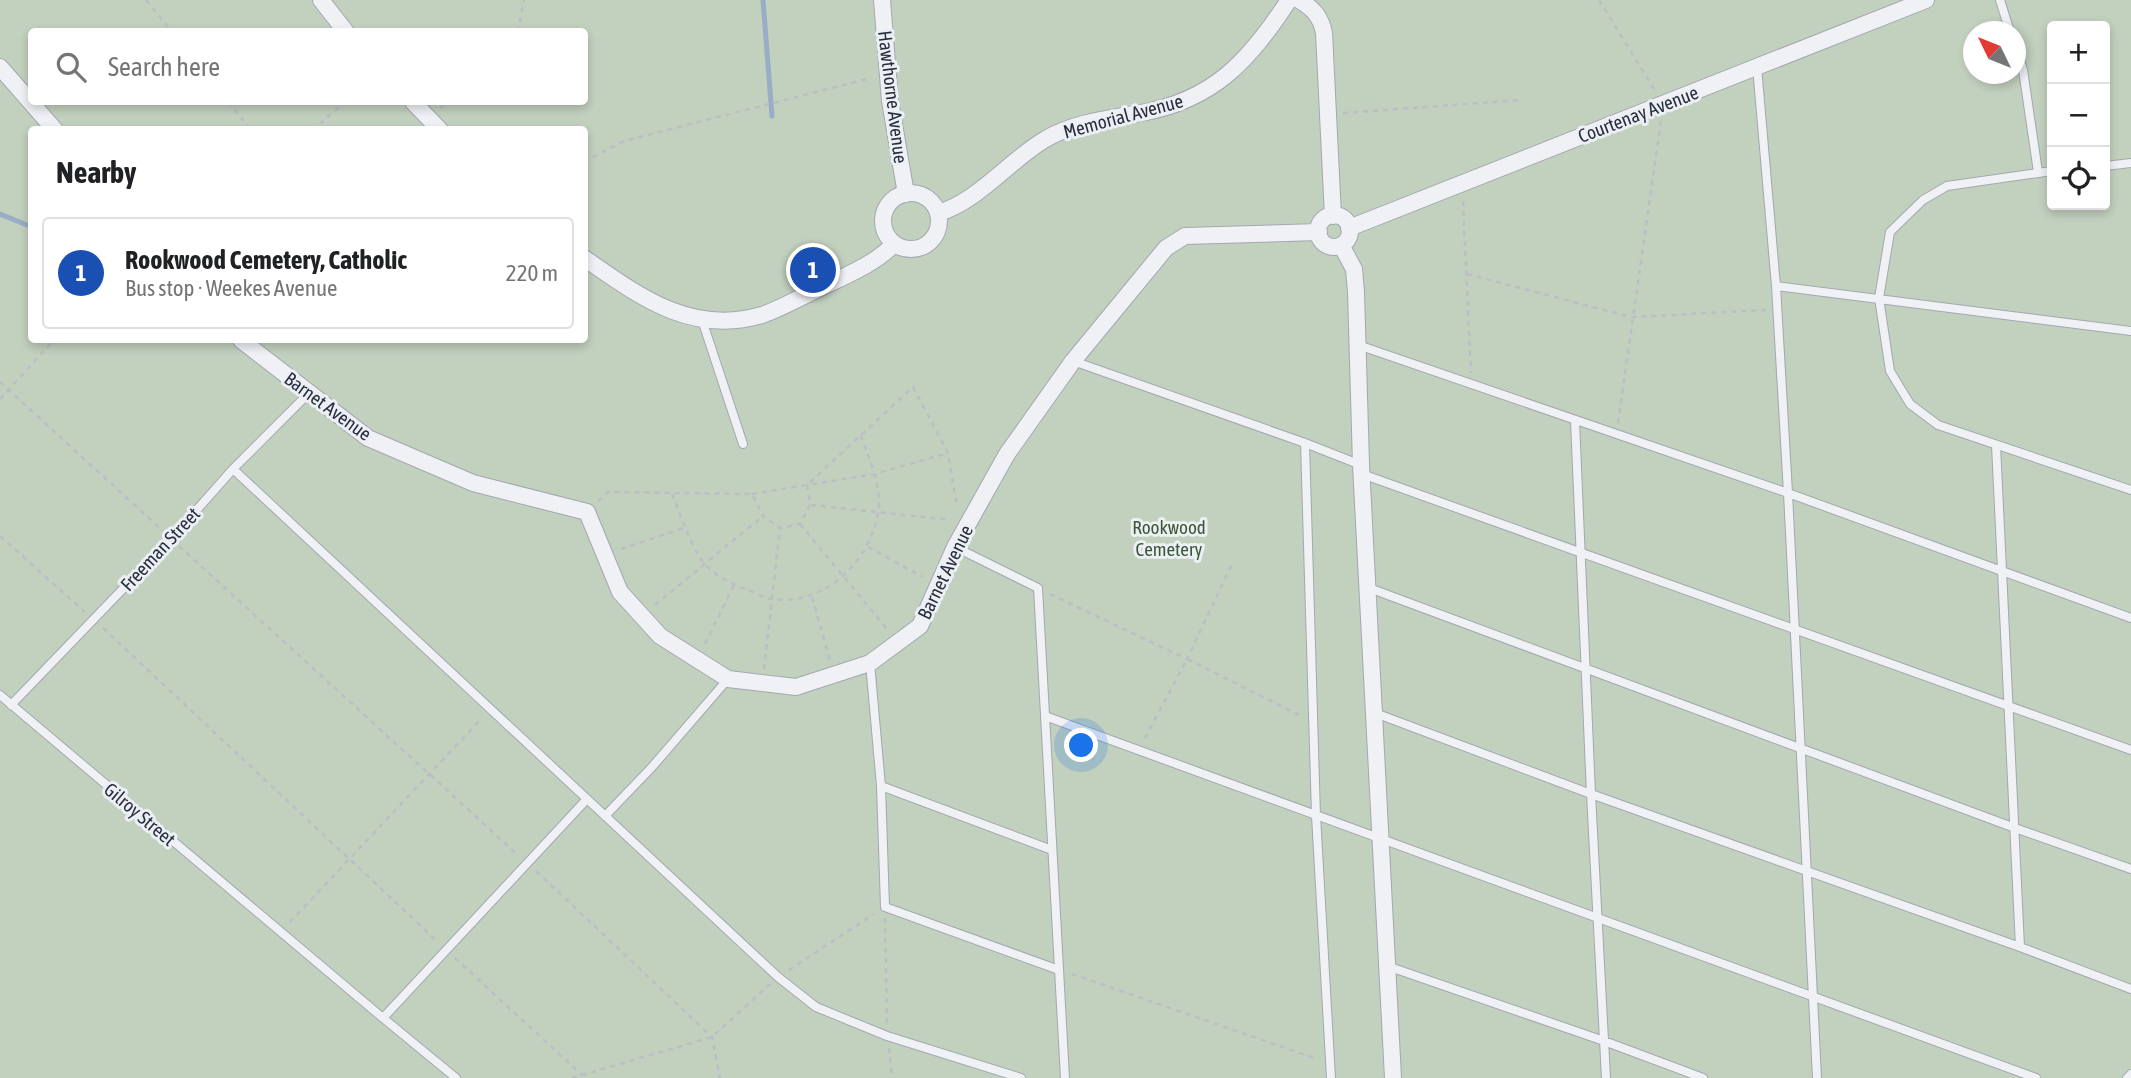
<!DOCTYPE html>
<meta charset="utf-8">
<style>
:root{--surface:#fff;--page:#f2f2f2;--text:#202124;--muted:#757577;--line:#e0e0e0;--accent:#db2777}
body{margin:0;font-family:"Asap Condensed",sans-serif;background:var(--page);color:var(--text)}
.controls{position:absolute;right:21px;top:21px;display:grid;overflow:hidden;border-radius:7px;box-shadow:0 4px 10px #0003}
.controls button{width:63px;height:63px;display:grid;place-items:center;padding:0;border:0;border-bottom:2px solid var(--line);background:var(--surface);color:var(--text);font:35px sans-serif}
.compass{position:absolute;left:1963px;top:21px;width:63px;height:63px;border-radius:50%;background:var(--surface);box-shadow:0 4px 10px #0003;rotate:313deg}
.you{position:absolute;left:1082px;top:746px;width:24px;height:24px;margin:-18px;border:5px solid #fff;border-radius:50%;background:#1a73e8;box-shadow:0 0 0 10px #1a73e833}
.badge{display:grid;place-items:center;width:46px;height:46px;border-radius:50%;background:var(--accent);color:#fff;font-size:23px;font-weight:700}
.pin{position:absolute;translate:-50% -50%;border:4px solid #fff;box-shadow:0 2px 7px #0006}
.list{margin:0;padding:0;list-style:none}
h2{display:flex;justify-content:space-between;align-items:center;height:91px;margin:0;padding:0 28px;font-size:30px}
h2 small{font-size:23px;font-weight:400;color:var(--muted)}
.list li{display:grid;grid-template-columns:46px 1fr auto;gap:21px;align-items:center;box-sizing:border-box;height:112px;margin:0 14px 14px;padding:0 14px;border:2px solid var(--line);border-radius:7px}
.list b{display:block;font-size:26px;white-space:nowrap}
.list p{margin:0;font-size:23px;white-space:nowrap;color:var(--muted)}
.list em{font-size:23px;font-style:normal;color:var(--muted)}
.icon{flex:none;width:38px;height:38px;fill:none;stroke:currentColor;stroke-width:2;stroke-linecap:round;stroke-linejoin:round}
.map{position:relative;flex:none;width:2131px;height:1078px;overflow:hidden}
.search{position:absolute;background:var(--surface);box-shadow:0 4px 10px #0003;left:28px;top:28px;width:560px;height:77px;display:flex;align-items:center;gap:18px;box-sizing:border-box;padding:0 24px;border-radius:7px;color:var(--muted);font-size:26px}
.panel{position:absolute;background:var(--surface);box-shadow:0 4px 10px #0003;left:28px;top:126px;width:560px;height:217px;border-radius:7px}
.map>svg:first-child{display:block}
</style>
<div class="map">
<svg width="2131" height="1078" viewBox="0 0 2131 1078">
<rect width="100%" height="100%" fill="#dde1e7"/>
<path fill="#c2d0be" fill-rule="evenodd" d="M 0,0 L 2131,0 L 2131,1078 L 0,1078 ZM 2052,26 L 2105,26 L 2105,205 L 2052,205 ZM 32,32 L 584,32 L 584,102 L 32,102 ZM 1974,32 L 2016,32 L 2016,74 L 1974,74 ZM 32,130 L 584,130 L 584,340 L 32,340 Z"/>
<g fill="none" stroke-linecap="round" stroke-linejoin="round">
<path stroke="#98adc6" stroke-width="5" d="M 763,0 L 772,116
M 0,214 L 32,227"/>
<defs>
<path id="lane" d="M 2000,0 L 2010,32
M 2016,47 L 2023,70 L 2038,172
M 1757,67 L 1776,286 L 1788,493 L 1817,1078
M 2105,166 L 2131,163
M 2052,171 L 1947,186 L 1923,200 L 1890,232 L 1879,298 L 1890,371 L 1910,404 L 1938,425 L 2131,490
M 1776,286 L 2131,331
M 702,320 L 743,444
M 1358,345 L 1788,493 L 2131,618
M 1073,361 L 1305,443 L 1361,465
M 1575,421 L 1591,794 L 1606,1078
M 1305,443 L 1316,816 L 1331,1078
M 1996,445 L 2020,947
M 233,469 L 778,977 L 816,1007 L 887,1036 L 1021,1078
M 1362,474 L 2131,750
M 955,547 L 1038,588 L 1065,1078
M 1369,588 L 2015,828 L 2131,869
M 870,663 L 881,786 L 885,907 L 1059,970
M 0,695 L 383,1018 L 587,799
M 11,705 L 171,539 L 233,469 L 309,393
M 1375,713 L 1591,794 L 2020,947 L 2131,989
M 1045,716 L 2036,1078
M 881,786 L 1052,850
M 605,816 L 652,767 L 728,679
M 1387,966 L 1604,1041 L 1703,1078
M 383,1018 L 456,1078
M 2127,1078 L 2131,1074"/>
<path id="street" d="M 321,0 L 346,32
M 882,0 L 890,101 L 906,194
M 1299,0 C 1313,8 1321,17 1324,33 L 1333,216
M 0,67 L 55,130
M 413,102 L 440,130
M883 221a28 28 0 1 1 56 0a28 28 0 1 1-56 0Z
M 938,213 C 977,202 1009,161 1044,140 C 1074,122 1107,119 1141,113 C 1215,100 1250,59 1289,0
M1318 231a16 16 0 1 1 32 0a16 16 0 1 1-32 0Z
M 1349,228 L 1926,0
M 1341,245 L 1354,269 L 1356,292 L 1361,465 L 1393,1078
M 584,258 C 639,296 691,336 762,315 C 782,308 801,297 820,288 C 845,276 875,264 894,244
M 241,340 L 368,438 L 473,483 L 587,512 L 620,592 L 660,636 L 728,679 L 796,687 L 870,663 L 920,626 L 955,547 L 1007,454 L 1073,361 L 1166,248 L 1185,236 L 1319,232"/>
</defs>
<use href="#lane" stroke="#a3a8b1" stroke-width="10"/>
<use href="#street" stroke="#a3a8b1" stroke-width="18"/>
<path stroke="#bcbec5" stroke-width="2.5" stroke-dasharray="5 5" stroke-linecap="butt" d="M 146,0 L 172,32
M 1599,0 L 1654,89
M 315,32 L 322,27
M 518,32 L 524,0
M 228,102 L 251,130
M 440,108 L 448,102
M 1343,113 L 1521,100
M 312,130 L 346,102
M 584,162 L 624,141 L 871,78
M 1463,201 L 1471,373
M 1467,274 L 1631,317 L 1766,310
M 0,382 L 164,532
M 0,399 L 54,340
M 1618,423 L 1661,121
M 672,494 C 681,516 689,542 703,562 C 712,574 733,585 748,590 C 755,593 765,598 773,599 C 825,606 869,562 878,514 C 883,490 869,458 861,436
M 752,494 L 807,485 L 913,387 L 948,453 L 957,507
M 598,501 L 608,492 L 752,494 L 763,516 L 780,528 L 800,524 L 810,505 L 807,485 L 875,474 L 948,453
M 811,505 L 951,520
M 800,524 L 887,629
M 0,536 L 85,612
M 179,546 L 518,855
M 868,547 L 923,577
M 621,549 L 684,528
M 1050,594 L 1187,659 L 1233,562
M 812,597 L 830,661
M 655,605 L 763,516
M 103,628 L 438,942
M 705,644 L 734,585
M 764,669 L 780,528
M 1145,738 L 1187,659 L 1301,716
M 536,871 L 712,1037 L 720,1078
M 885,918 L 887,1024
M 290,922 L 482,718
M 455,958 L 582,1075
M 789,970 L 874,914
M 1072,974 L 1317,1059
M 889,1048 L 892,1078
M 572,1078 L 712,1037 L 770,984"/>
<use href="#lane" stroke="#f0f1f5" stroke-width="8"/>
<use href="#street" stroke="#f0f1f5" stroke-width="16"/>
</g>
<g text-anchor="middle" stroke-width="6" stroke-linejoin="round" paint-order="stroke">
<g font-size="19" fill="#272e3d" stroke="#eceff4">
<text transform="translate(893 97) rotate(83)" y="7">Hawthorne Avenue</text>
<text transform="translate(1638 114) rotate(-21)" y="7">Courtenay Avenue</text>
<text transform="translate(1123 116) rotate(-15)" y="7">Memorial Avenue</text>
<text transform="translate(328 406) rotate(36)" y="7">Barnet Avenue</text>
<text transform="translate(160 549) rotate(-47)" y="7">Freeman Street</text>
<text transform="translate(945 572) rotate(-64)" y="7">Barnet Avenue</text>
<text transform="translate(140 814) rotate(40)" y="7">Gilroy Street</text>
</g>
<g font-size="19" fill="#3a5835" stroke="#eceff4">
<text x="1169" y="534">Rookwood<tspan x="1169" dy="22">Cemetery</tspan></text>
</g>
</g>
</svg>
<div class="controls">
<button>+</button>
<button>−</button>
<button><svg class="icon" aria-label="locate" viewBox="0 0 24 24"><circle cx="12" cy="12" r="6"/><path d="M12 2v4M12 18v4M2 12h4M18 12h4"/></svg></button>
</div>
<svg class="compass" viewBox="-18 -18 36 36"><path d="M0-13l5 13h-10z" fill="#e53935"/><path d="M0 13l5-13h-10z" fill="#757577"/></svg>
<div class="you"></div>
<div class="pin badge" style="left:813px;top:270px;background:#1a4fb4">1</div>
<div class="search"><svg class="icon" aria-label="search" viewBox="0 0 24 24"><circle cx="10" cy="10" r="6"/><path d="M15 15l6 6"/></svg>Search here</div>
<section class="panel">
<h2>Nearby<small></small></h2>
<ul class="list">
<li><span class="badge" style="background:#1a4fb4">1</span><div><b>Rookwood Cemetery, Catholic</b><p>Bus stop · Weekes Avenue</p></div><em>220 m</em></li>
</ul>
</section>
</div>
